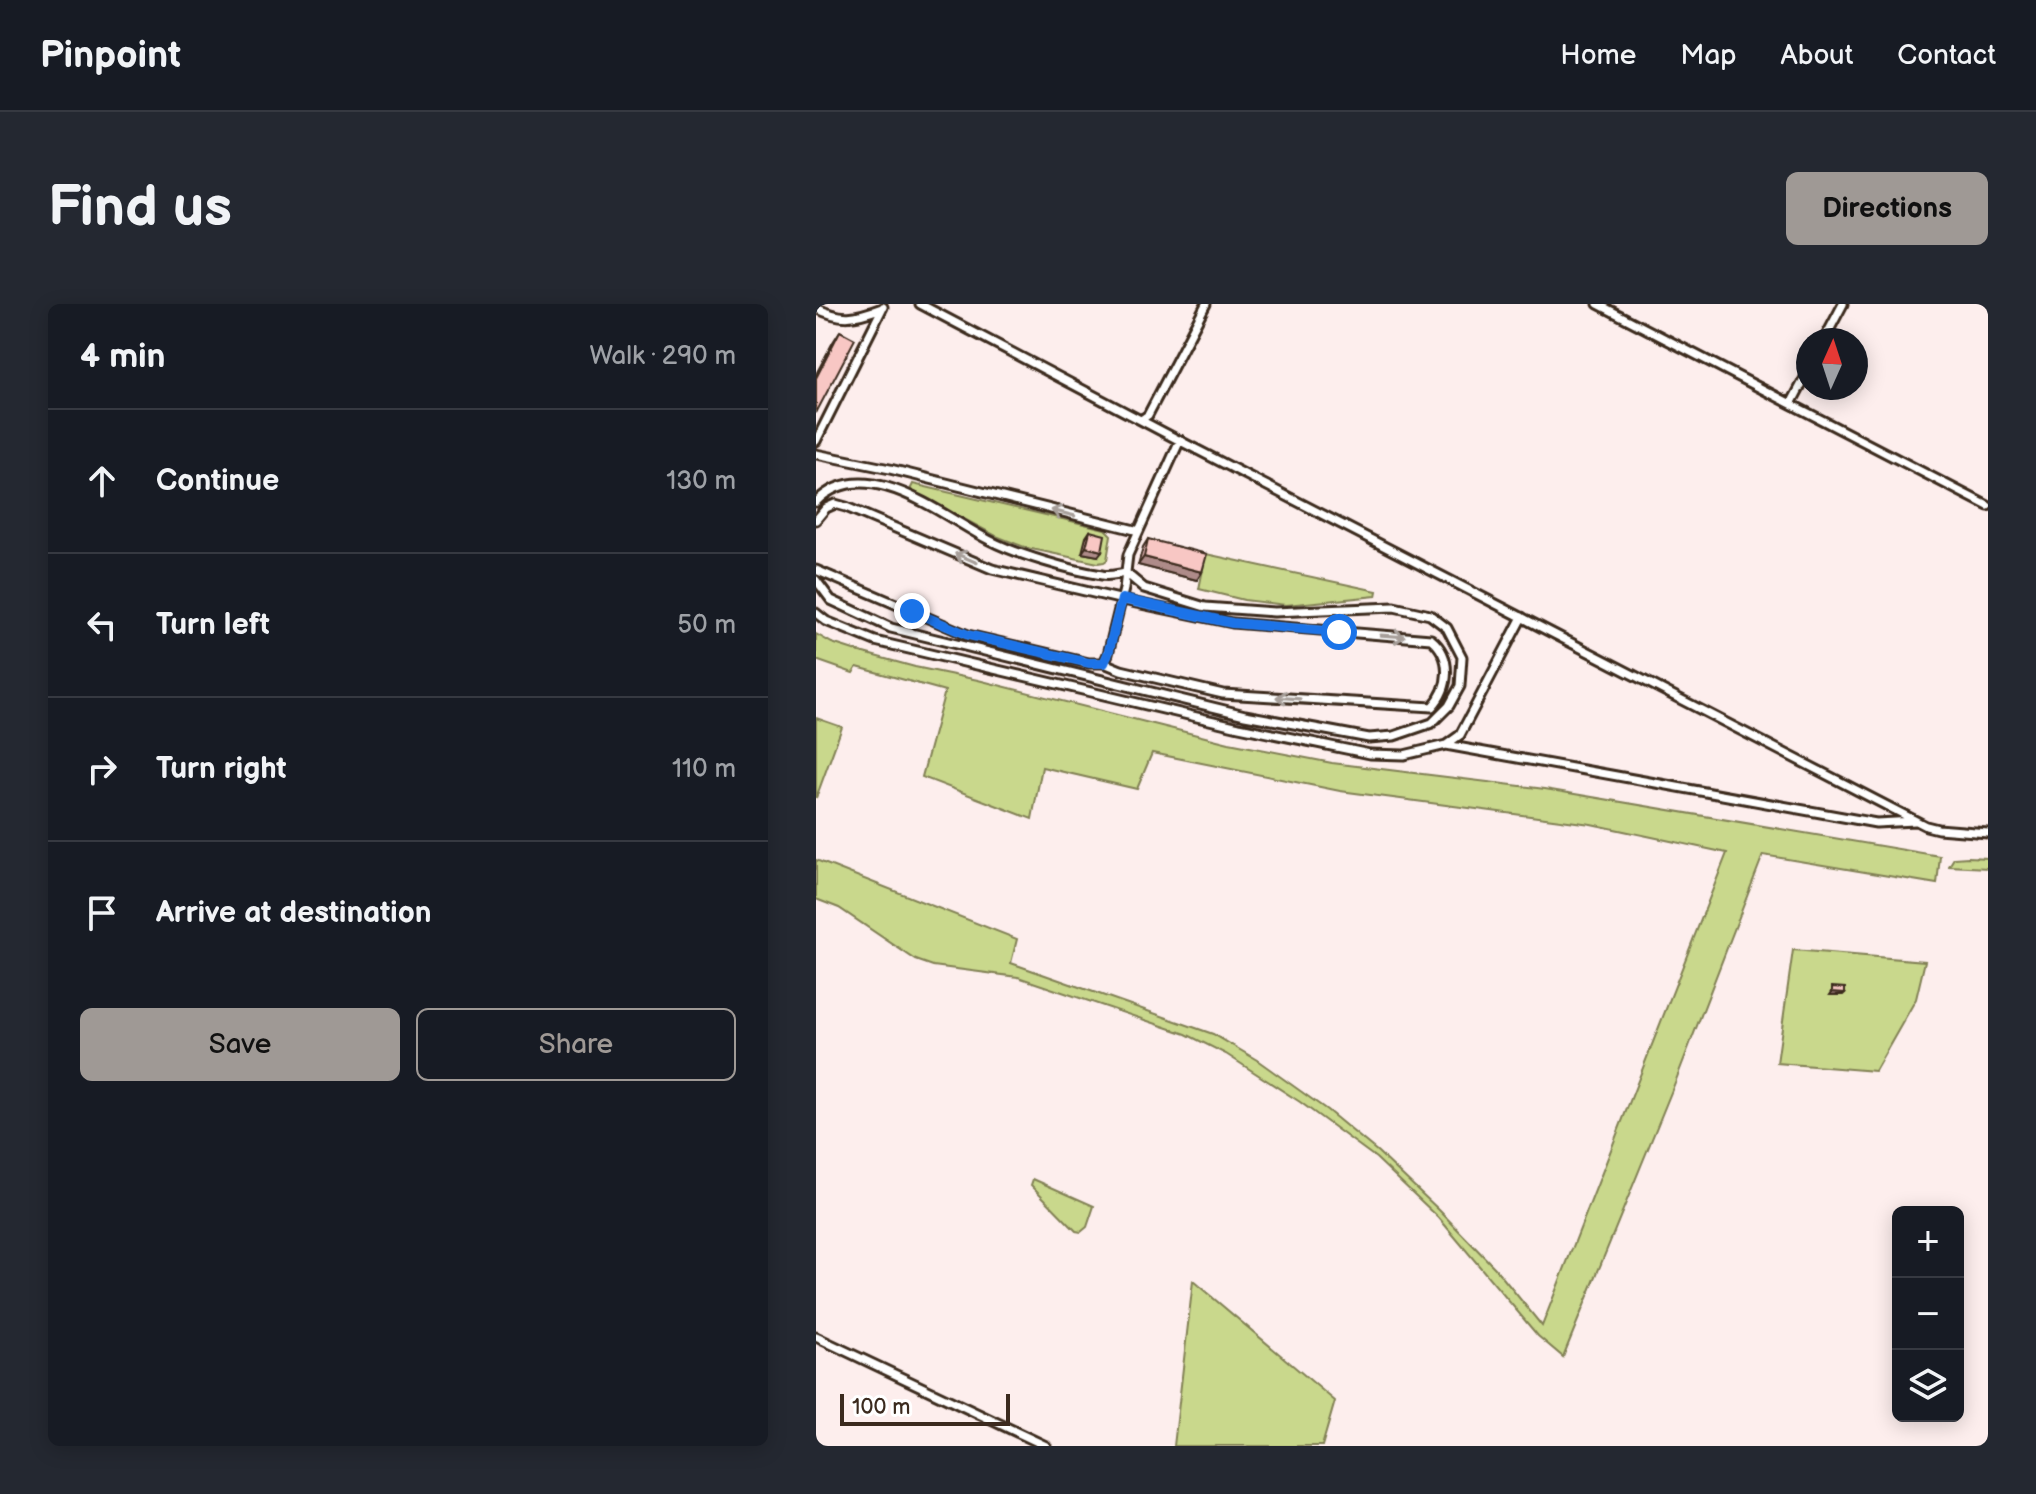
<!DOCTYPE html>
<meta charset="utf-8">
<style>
:root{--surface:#171b24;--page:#242831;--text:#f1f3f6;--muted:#9ea1a6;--line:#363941;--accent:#9f9995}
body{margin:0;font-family:"Balsamiq Sans",sans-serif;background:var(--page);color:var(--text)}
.controls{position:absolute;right:24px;bottom:24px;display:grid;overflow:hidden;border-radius:12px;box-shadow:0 4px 20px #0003}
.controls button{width:72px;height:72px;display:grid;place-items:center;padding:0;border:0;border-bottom:2px solid var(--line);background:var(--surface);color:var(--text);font:40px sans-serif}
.compass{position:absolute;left:980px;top:24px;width:72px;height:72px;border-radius:50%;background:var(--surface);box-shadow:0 4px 20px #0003;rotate:3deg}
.scale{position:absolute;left:24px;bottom:20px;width:170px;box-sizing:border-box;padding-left:8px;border:4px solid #3b2a1e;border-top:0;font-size:22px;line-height:28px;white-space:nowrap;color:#3b2a1e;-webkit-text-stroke:6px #fff;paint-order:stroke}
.stop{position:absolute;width:24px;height:24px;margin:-18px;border:6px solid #1a73e8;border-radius:50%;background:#fff}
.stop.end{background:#1a73e8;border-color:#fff;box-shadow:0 2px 8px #0008}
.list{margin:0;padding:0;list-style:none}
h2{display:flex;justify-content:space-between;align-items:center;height:104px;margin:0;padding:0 32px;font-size:34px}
h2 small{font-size:26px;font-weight:400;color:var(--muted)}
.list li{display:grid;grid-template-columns:52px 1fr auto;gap:24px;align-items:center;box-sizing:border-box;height:144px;padding:0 32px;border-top:2px solid var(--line)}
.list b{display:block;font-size:30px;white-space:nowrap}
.list em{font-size:26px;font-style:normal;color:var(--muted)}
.actions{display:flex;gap:16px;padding:24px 32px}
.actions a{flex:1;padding:18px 0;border:2px solid var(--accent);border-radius:12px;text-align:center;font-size:28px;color:var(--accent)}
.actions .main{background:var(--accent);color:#111}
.icon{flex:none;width:44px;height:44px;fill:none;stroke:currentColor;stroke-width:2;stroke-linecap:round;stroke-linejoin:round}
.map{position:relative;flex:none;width:1172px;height:1142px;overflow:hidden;border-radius:12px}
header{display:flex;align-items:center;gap:48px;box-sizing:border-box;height:112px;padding:0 40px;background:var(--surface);border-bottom:2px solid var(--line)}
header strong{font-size:38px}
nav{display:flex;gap:44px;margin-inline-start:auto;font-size:28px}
.intro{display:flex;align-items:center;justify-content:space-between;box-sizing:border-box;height:192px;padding:0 48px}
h1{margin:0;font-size:56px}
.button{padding:20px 36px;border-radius:12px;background:var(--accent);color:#111;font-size:28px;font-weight:700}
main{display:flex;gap:48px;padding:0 48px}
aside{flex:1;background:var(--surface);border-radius:12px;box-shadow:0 4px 20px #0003}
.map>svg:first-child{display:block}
</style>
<header>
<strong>Pinpoint</strong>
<nav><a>Home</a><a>Map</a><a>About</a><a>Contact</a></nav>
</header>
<div class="intro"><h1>Find us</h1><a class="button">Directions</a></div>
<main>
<aside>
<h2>4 min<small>Walk · 290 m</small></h2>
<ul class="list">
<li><svg class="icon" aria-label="ahead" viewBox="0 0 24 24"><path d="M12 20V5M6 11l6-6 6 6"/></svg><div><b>Continue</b></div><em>130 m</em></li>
<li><svg class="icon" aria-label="left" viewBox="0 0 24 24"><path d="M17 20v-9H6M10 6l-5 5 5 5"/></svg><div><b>Turn left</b></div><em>50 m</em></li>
<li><svg class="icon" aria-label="right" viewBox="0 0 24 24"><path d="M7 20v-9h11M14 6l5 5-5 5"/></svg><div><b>Turn right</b></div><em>110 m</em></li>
<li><svg class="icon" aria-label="arrive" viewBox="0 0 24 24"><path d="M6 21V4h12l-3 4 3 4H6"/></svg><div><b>Arrive at destination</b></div></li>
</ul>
<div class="actions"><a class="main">Save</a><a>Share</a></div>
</aside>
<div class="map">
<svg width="1172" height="1142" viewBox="0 0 1172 1142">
<rect width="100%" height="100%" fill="#fdeeed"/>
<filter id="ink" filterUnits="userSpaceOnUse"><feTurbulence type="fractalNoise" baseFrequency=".0125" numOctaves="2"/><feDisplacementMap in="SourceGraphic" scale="16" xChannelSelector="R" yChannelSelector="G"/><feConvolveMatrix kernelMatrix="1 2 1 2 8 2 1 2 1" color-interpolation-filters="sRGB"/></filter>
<g filter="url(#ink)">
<path fill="#c9d88c" stroke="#828155" stroke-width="2" d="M 97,180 L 289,225 L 295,231 L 291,256 L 288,258 L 282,259 L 211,244 L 180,232 L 94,186 Z
M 390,250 L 561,287 L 560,292 L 470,301 L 428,296 L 383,285 Z
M 0,330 L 16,339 L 44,348 L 99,363 L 162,376 L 413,439 L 516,459 L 729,485 L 1124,552 L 1121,580 L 947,551 L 860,776 L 747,1053 L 722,1032 L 623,914 L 560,854 L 484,798 L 410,750 L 370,730 L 202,673 L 117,662 L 100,656 L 23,604 L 0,595 L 0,556 L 201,635 L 195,659 L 397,730 L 441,756 L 511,806 L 562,848 L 623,906 L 679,964 L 726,1022 L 911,549 L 775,520 L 524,487 L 336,449 L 321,485 L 226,463 L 216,515 L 106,473 L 129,387 L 41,363 L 37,369 L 0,356 Z
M 0,414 L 26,423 L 0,494 Z
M 1152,553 L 1172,554 L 1172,564 L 1133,562 L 1138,554 Z
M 977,646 L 1109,657 L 1100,695 L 1059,767 L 961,759 Z
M 217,875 L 278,902 L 271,923 L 265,928 L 260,927 L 215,881 Z
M 377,977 L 519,1097 L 506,1142 L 358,1142 Z"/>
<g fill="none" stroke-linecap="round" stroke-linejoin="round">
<defs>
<path id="service" d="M 104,0 L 370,140 L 1110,522 L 1122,525 L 1172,529
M 782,0 L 1172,202
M 0,4 C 26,17 39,14 66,4
M 1008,36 L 1027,0
M 975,100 L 992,68
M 325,116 L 332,111 L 390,0
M 0,137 L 67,3
M 0,150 L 74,165 L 323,227
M 0,198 C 50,147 126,212 173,236 C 202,251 254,266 286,271 C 293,273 302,270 310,269 L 328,284 L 389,303 L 458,308 L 578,303 L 614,311 L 631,324 L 646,353 L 644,382 L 633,402 L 616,419 L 578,432 L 553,434 L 429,411 L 75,324 L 15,296 L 0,276
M 0,216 L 10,204 L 19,200 L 30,203 L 176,265 L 320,299 L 416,319 L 615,335 C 637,353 634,384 616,403 L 407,390 L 305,366 L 288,359 L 273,359 L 152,331 L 0,266
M 0,309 L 10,317 L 59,337 L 423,423 L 554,450 L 588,451 L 630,441
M 706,313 L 644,431 L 630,441 L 1060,519 L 1099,517
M 288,359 L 292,350 L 308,285 L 312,251 L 364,136
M 0,1033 L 230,1142"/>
</defs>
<use href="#service" stroke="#3b2a1e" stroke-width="13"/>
<use href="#service" stroke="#fff" stroke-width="7"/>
</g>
<path fill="#d5aba9" stroke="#3b2a1e" stroke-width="2" d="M 24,27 L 0,109 L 0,70 L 17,38 Z
M 274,227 L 282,252 L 266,249 L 270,233 Z
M 332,235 L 386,268 L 381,276 L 322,261 L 327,243 Z"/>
<path fill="#ae8b89" stroke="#3b2a1e" stroke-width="2" d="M 270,243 L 286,247 L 282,252 L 266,249 Z
M 328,253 L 386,268 L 381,276 L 322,261 Z
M 1016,688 L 1029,689 L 1027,691 L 1014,691 Z"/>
<path fill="#f8c7c4" stroke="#3b2a1e" stroke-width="2" d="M 24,27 L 39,35 L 0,109 L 0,74 Z
M 274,227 L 289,231 L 286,247 L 270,243 Z
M 332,235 L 391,250 L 386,268 L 328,253 Z
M 1016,683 L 1029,684 L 1029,689 L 1016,688 Z"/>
<defs><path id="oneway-shaft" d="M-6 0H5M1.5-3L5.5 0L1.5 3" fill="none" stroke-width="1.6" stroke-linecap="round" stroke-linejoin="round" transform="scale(2)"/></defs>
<g stroke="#a79f9a">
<use href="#oneway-shaft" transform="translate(247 209) rotate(-166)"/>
<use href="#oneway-shaft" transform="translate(150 254) rotate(-157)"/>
<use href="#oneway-shaft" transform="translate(577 332) rotate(4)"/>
<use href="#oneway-shaft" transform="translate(472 394) rotate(-176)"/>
</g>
</g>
<g fill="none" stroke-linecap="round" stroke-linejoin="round" filter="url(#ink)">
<path stroke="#1a73e8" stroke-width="10" d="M 96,307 L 152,331 L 273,359 L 288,359 L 292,350 L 306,295 L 416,319 L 523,328"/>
</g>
</svg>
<div class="controls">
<button>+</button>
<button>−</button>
<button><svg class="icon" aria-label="layers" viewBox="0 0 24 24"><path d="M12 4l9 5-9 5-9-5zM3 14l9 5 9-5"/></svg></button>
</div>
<svg class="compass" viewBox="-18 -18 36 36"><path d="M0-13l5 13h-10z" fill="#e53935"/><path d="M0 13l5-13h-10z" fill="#9ea1a6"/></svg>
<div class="scale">100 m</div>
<div class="stop" style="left:523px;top:328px"></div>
<div class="stop end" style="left:96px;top:307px"></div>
</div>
</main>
